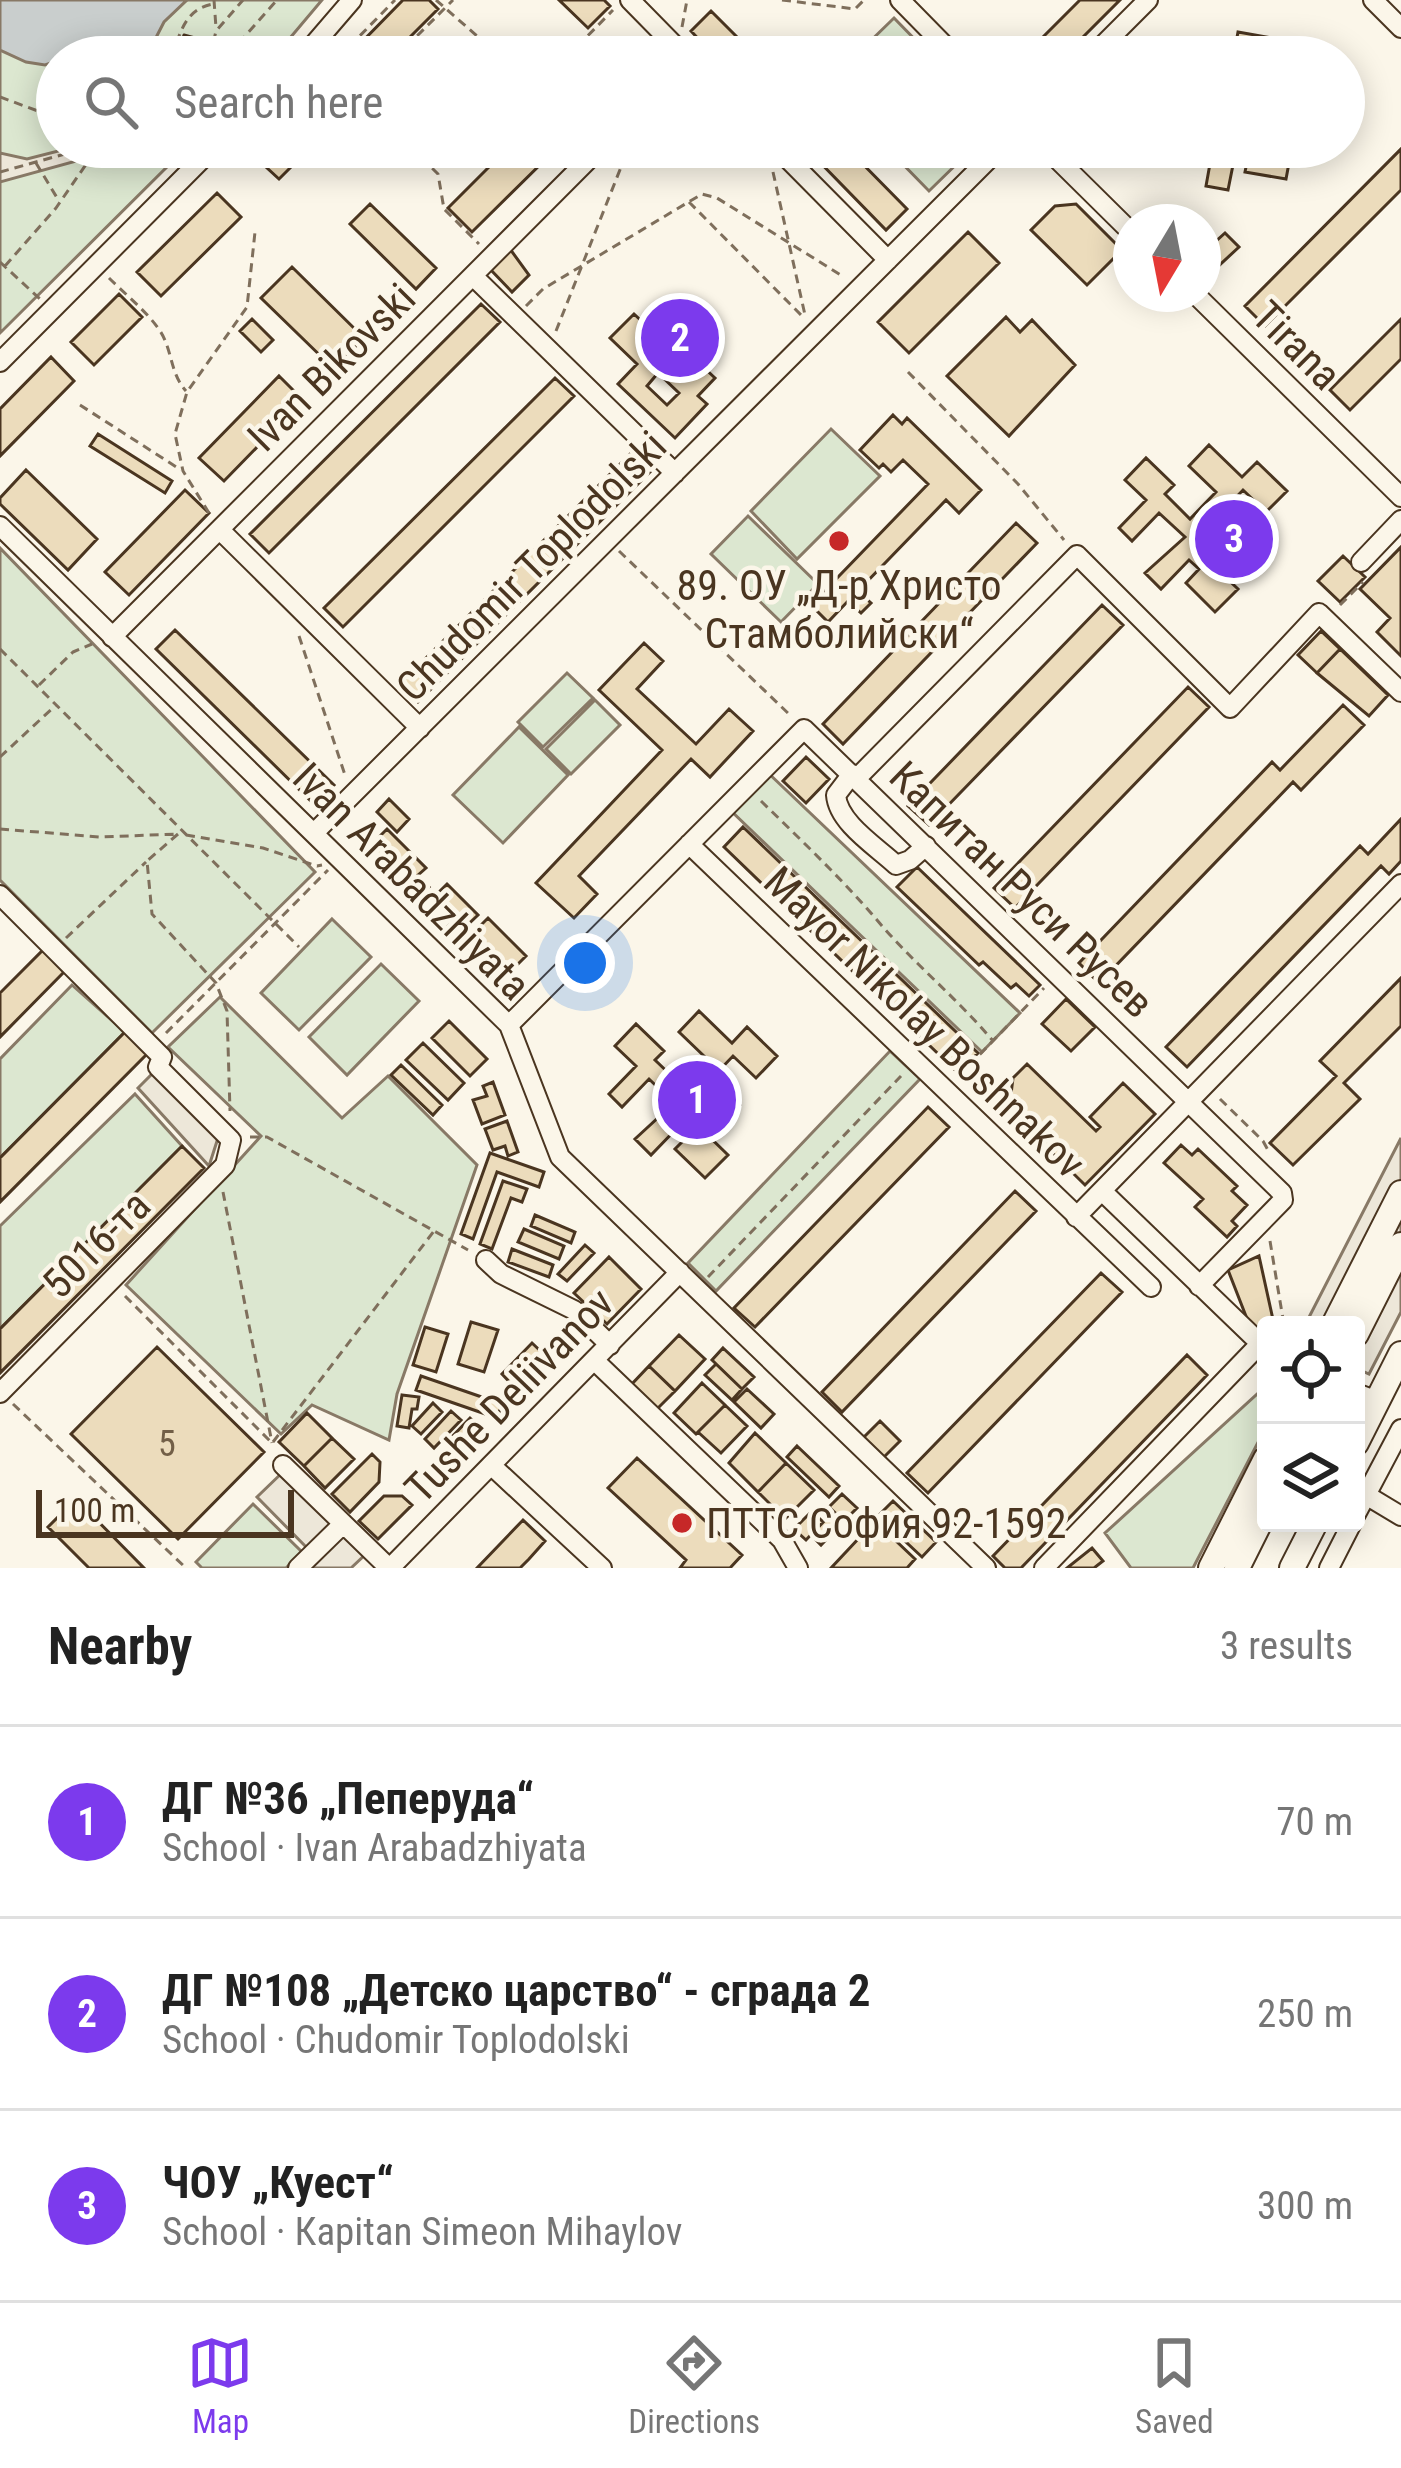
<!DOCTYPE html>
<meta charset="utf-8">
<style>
:root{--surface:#fff;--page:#f6f6f6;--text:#222;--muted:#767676;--line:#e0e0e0;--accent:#7c3aed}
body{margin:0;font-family:"Roboto Condensed",sans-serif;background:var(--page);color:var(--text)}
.controls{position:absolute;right:36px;bottom:36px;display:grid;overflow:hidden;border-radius:12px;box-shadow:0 6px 30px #0003}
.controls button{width:108px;height:108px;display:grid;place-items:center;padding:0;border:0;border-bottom:3px solid var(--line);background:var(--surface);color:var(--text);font:60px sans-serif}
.compass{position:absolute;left:1113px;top:204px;width:108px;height:108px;border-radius:50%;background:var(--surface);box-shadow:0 6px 30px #0003;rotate:190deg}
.scale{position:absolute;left:36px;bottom:30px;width:258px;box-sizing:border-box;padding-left:12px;border:6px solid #4a3520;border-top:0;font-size:33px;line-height:42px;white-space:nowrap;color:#4a3520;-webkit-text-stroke:9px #fbf6e9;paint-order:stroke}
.you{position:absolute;left:585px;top:963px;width:42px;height:42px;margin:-30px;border:9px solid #fff;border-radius:50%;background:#1a73e8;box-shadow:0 0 0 18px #1a73e833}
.badge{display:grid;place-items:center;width:78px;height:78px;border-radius:50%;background:var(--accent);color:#fff;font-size:39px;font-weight:700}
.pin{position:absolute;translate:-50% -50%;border:6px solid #fff;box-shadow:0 3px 12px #0006}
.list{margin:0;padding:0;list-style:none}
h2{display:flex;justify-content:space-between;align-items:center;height:156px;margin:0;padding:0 48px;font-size:51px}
h2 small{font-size:39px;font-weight:400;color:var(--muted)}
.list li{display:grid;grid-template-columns:78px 1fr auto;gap:36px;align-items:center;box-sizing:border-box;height:192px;padding:0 48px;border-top:3px solid var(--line)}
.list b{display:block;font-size:45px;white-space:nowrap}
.list p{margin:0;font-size:39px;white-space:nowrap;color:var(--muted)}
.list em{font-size:39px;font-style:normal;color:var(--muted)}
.icon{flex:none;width:66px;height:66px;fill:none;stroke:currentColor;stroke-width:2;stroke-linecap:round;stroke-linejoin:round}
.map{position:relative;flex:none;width:1401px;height:1568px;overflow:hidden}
.search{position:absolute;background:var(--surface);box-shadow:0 6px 30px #0003;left:36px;right:36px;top:36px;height:132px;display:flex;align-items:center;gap:30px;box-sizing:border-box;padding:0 42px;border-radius:66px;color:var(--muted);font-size:45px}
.sheet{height:732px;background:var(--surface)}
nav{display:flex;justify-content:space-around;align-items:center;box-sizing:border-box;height:168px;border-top:3px solid var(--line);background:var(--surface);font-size:33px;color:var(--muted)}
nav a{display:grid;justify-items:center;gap:6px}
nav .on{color:var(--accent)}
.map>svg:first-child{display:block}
</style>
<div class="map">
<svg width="1401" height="1568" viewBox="0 0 1401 1568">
<rect width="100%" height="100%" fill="#fbf6e9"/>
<path fill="#dce7d0" stroke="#887966" stroke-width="3" d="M 0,0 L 322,0 L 274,57 L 57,57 L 57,147 L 187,147 L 0,333 Z
M 894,18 L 932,57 L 854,57 Z
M 899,147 L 974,147 L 929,191 L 892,153 Z
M 831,429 L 880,476 L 797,559 L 751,511 Z
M 748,516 L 818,584 L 781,622 L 711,554 Z
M 0,548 L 315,872 L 152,1033 L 0,880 Z
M 567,673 L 593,698 L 543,747 L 518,722 Z
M 595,700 L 620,725 L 571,774 L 546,749 Z
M 519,727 L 568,775 L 503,843 L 453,795 Z
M 764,769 L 1020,1013 L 982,1052 L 727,807 Z
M 332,919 L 371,957 L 299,1030 L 261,993 Z
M 381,964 L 419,1001 L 347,1075 L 309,1037 Z
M 72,985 L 125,1032 L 0,1158 L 0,1059 Z
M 220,997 L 342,1118 L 388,1076 L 477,1165 L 397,1394 L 389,1440 L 312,1405 L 281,1434 L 126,1285 L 261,1136 L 168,1047 Z
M 890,1051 L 920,1079 L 716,1291 L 688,1263 Z
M 135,1094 L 182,1146 L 0,1329 L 0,1226 Z
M 1266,1386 L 1266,1427 L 1193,1568 L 1131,1568 L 1105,1533 Z
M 253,1504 L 302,1552 L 286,1568 L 202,1568 L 196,1562 Z"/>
<path fill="#ede7d9" stroke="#887966" stroke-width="3" d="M 74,147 L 127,147 L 0,182 L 0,153 L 27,159 Z
M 156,1070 L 218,1138 L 209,1166 L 138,1088 Z
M 1401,1138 L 1401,1312 L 1369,1374 L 1356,1368 L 1356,1325 L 1305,1325 Z
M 286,1469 L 368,1552 L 351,1568 L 294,1568 L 310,1551 L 257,1497 Z"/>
<path fill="#c9cecd" stroke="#887966" stroke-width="3" d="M 0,0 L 187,0 L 164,22 L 146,57 L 57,57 L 57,61 L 45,65 L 26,62 L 0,50 Z"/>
<path fill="#ecdcbc" stroke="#4a3520" stroke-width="3" fill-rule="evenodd" d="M 403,0 L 429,0 L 438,9 L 390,57 L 366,57 L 356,48 Z
M 559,0 L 604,0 L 610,6 L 588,28 Z
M 1080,0 L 1120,0 L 1063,57 L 1023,57 Z
M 711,11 L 757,57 L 716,57 L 706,47 L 691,31 Z
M 1238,32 L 1283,40 L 1281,49 L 1326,57 L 1187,57 L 1189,45 L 1234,53 Z
M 261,147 L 311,147 L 279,179 L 253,155 Z
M 509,147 L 548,147 L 553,152 L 472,232 L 448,208 Z
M 805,147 L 846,147 L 907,209 L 886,230 Z
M 1213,147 L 1292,147 L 1286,179 L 1245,172 L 1249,152 L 1236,150 L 1228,190 L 1206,186 Z
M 1401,149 L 1401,190 L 1265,326 L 1245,306 Z
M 217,193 L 241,217 L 161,296 L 137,272 Z
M 370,204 L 436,268 L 416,289 L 350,224 Z
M 1076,204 L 1122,250 L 1087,285 L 1031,230 L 1055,206 Z
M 968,232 L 999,263 L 909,353 L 878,322 Z
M 1225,233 L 1239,247 L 1212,272 L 1203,262 L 1203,253 Z
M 510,249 L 529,275 L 512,292 L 490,269 Z
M 292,267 L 364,338 L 334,369 L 261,298 Z
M 119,294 L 142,317 L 94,365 L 71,342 Z
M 481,304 L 500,322 L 269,553 L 250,534 Z
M 634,314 L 664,342 L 670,336 L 715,378 L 698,396 L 707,404 L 675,438 L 618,384 L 637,364 L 610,338 ZM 658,373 L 679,393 L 667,405 L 647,386 Z
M 1006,317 L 1020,332 L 1032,320 L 1075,365 L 1009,436 L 947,376 Z
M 252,319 L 273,340 L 261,352 L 240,331 Z
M 1401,319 L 1401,359 L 1350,410 L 1330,390 Z
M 51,357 L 74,381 L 0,456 L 0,409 Z
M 279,376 L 303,400 L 224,481 L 199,458 Z
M 555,378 L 574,396 L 343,627 L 324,608 Z
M 893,415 L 902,424 L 907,418 L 981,490 L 959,513 L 946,500 L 858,591 L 871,603 L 861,613 L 848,601 L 828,622 L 811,605 L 928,484 L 903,460 L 891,472 L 883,464 L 879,468 L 860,450 Z
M 98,434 L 172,481 L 165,493 L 90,446 Z
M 1209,445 L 1242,477 L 1257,462 L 1287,491 L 1266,512 L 1243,490 L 1222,512 L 1250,539 L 1230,560 L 1209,539 L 1198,551 L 1238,589 L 1215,612 L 1186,583 L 1199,569 L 1189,560 L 1161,589 L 1145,573 L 1185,537 L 1159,513 L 1132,541 L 1119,528 L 1146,500 L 1125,480 L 1146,458 L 1174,485 L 1165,494 L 1190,519 L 1216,492 L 1189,466 Z
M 631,453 L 650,472 L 418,702 L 400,684 Z
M 26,470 L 97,539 L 68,570 L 0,504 L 0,498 Z
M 185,490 L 209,513 L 129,595 L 105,572 Z
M 1016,523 L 1037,543 L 843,744 L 823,724 Z
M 1401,547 L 1401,656 L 1377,632 L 1390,618 L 1360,589 Z
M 1343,556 L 1365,577 L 1340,602 L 1318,581 Z
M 1102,605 L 1123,625 L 929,825 L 908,806 Z
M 175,630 L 334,785 L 315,805 L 156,649 Z
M 1321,631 L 1340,649 L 1317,673 L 1298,655 Z
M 644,643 L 663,661 L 637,689 L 696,744 L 729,709 L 753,731 L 710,777 L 691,759 L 579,876 L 597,894 L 574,918 L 536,883 L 662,750 L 599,690 Z
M 1340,649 L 1388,695 L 1369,716 L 1317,673 Z
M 1188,687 L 1209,707 L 1015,908 L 994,888 Z
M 1343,705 L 1364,725 L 1301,790 L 1293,782 L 1099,983 L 1079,963 L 1272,762 L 1280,770 Z
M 806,757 L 829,779 L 806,803 L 783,781 Z
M 389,799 L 409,819 L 397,832 L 377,812 Z
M 1401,819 L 1401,861 L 1389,874 L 1381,866 L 1187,1067 L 1166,1047 L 1360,846 L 1368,854 Z
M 743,827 L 978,1053 L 958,1073 L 724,847 Z
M 387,829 L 426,868 L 417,876 L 429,887 L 419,897 L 369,847 Z
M 917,867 L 1040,985 L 1029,996 L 1016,984 L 1011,988 L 983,962 L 979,965 L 897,887 Z
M 447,884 L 478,915 L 457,935 L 448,926 L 457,918 L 443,904 L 435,912 L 427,904 Z
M 488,918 L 526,956 L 501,981 L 463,943 Z
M 43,950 L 64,972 L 0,1037 L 0,993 Z
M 1401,978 L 1401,1026 L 1344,1083 L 1360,1099 L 1293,1165 L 1270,1143 L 1336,1076 L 1320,1061 Z
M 1066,999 L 1095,1027 L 1071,1051 L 1042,1024 Z
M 699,1011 L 732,1043 L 747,1027 L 777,1056 L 756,1078 L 733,1056 L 712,1078 L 740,1105 L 720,1125 L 699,1105 L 688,1116 L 728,1155 L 705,1178 L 675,1149 L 689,1135 L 679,1126 L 651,1155 L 635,1139 L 674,1103 L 649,1079 L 622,1107 L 609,1094 L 636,1066 L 615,1046 L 636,1024 L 664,1051 L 655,1060 L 680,1084 L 706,1058 L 679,1032 Z
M 449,1021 L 487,1059 L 470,1076 L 432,1038 Z
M 125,1032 L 147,1054 L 0,1202 L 0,1158 Z
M 423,1043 L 464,1083 L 448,1100 L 406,1060 Z
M 1027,1064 L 1096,1131 L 1100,1127 L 1090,1117 L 1123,1083 L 1155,1114 L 1085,1185 L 1009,1110 L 1013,1078 Z
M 401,1065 L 442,1105 L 433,1115 L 391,1075 Z
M 493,1082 L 505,1115 L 482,1124 L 473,1100 L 487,1096 L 483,1086 Z
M 928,1107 L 949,1127 L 755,1327 L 734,1308 Z
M 507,1121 L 518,1152 L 508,1156 L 505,1146 L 493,1150 L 485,1129 Z
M 1181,1145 L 1192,1155 L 1198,1149 L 1237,1186 L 1232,1191 L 1247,1205 L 1232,1221 L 1237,1226 L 1227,1237 L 1195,1207 L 1203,1199 L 1164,1163 Z
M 182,1146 L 204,1168 L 0,1373 L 0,1329 Z
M 490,1153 L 544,1172 L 539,1187 L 497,1172 L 473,1239 L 461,1234 Z
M 503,1181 L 527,1189 L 522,1202 L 511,1198 L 492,1249 L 480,1244 Z
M 1015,1191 L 1036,1211 L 842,1412 L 822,1392 Z
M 535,1215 L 575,1232 L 571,1243 L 531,1226 Z
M 524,1229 L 564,1246 L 559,1259 L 518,1242 Z
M 585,1245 L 594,1253 L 567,1281 L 558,1274 Z
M 512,1249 L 553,1265 L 549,1277 L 508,1262 Z
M 1259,1256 L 1274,1324 L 1251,1329 L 1228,1270 Z
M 609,1257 L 641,1289 L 607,1324 L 574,1293 Z
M 1101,1273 L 1122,1292 L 928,1493 L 907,1473 Z
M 471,1322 L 498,1330 L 484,1372 L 458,1364 Z
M 425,1327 L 448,1334 L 436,1372 L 413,1365 Z
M 679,1335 L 705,1359 L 675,1391 L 649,1366 Z
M 532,1343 L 551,1361 L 520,1393 L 502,1374 Z
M 157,1347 L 264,1452 L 178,1539 L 71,1434 Z
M 723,1348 L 754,1377 L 742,1389 L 712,1360 Z
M 1187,1355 L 1207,1375 L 1021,1568 L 1005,1568 L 993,1556 Z
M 716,1364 L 742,1389 L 732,1400 L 705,1375 Z
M 649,1366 L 675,1391 L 657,1409 L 631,1385 Z
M 421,1376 L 502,1404 L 497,1418 L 416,1390 Z
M 702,1383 L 725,1405 L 696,1434 L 674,1413 Z
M 747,1389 L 774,1414 L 761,1428 L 734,1402 Z
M 402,1395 L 419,1397 L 417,1409 L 412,1409 L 409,1428 L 397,1426 Z
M 433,1403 L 442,1412 L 421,1434 L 412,1426 Z
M 725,1405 L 747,1426 L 721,1453 L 698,1432 Z
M 451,1411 L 461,1420 L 434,1448 L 425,1439 Z
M 307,1413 L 332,1438 L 304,1466 L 279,1442 Z
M 470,1418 L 480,1427 L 457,1451 L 447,1442 Z
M 880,1421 L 900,1441 L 883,1458 L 863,1438 Z
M 755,1433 L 786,1463 L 758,1492 L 729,1463 Z
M 332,1438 L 354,1459 L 325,1488 L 304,1466 Z
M 797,1446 L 839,1486 L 829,1497 L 787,1457 Z
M 372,1454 L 380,1462 L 379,1482 L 350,1512 L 332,1494 Z
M 637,1458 L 742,1555 L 730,1568 L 680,1568 L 686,1560 L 608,1488 Z
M 786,1463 L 814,1490 L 785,1519 L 758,1492 Z
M 842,1494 L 857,1508 L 844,1521 L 829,1507 Z
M 384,1496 L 402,1496 L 412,1505 L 378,1539 L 359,1521 Z
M 76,1499 L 144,1568 L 89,1568 L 48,1527 Z
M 893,1501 L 936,1542 L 922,1557 L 878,1516 Z
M 812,1511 L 823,1522 L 806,1540 L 794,1529 Z
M 829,1516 L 839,1526 L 821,1545 L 811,1535 Z
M 523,1520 L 545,1541 L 529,1559 L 520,1568 L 477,1568 Z
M 875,1521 L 915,1559 L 907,1568 L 831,1568 Z
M 1092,1548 L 1103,1561 L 1094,1568 L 1067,1568 Z"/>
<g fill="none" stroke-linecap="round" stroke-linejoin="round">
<defs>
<path id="minor" d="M 630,0 L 686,57
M 900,0 L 956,57
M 1373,0 L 1401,28
M 303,57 L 352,0
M 1091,57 L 1148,0
M 776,147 L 888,260
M 1045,147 L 1131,232
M 473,276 L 675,473
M 1195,294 L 1401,497
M 0,362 L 214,147
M 0,526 L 509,1025 L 560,1157 L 986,1568
M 220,530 L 420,728
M 1361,562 L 1401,520
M 112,637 L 601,147
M 852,774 L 836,795 C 838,823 877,847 896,865 L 910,860 L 926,846
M 856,779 L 1077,555 L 1230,708 L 1319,613 L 1401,692
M 315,832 L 1001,147
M 689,844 L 1151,1287
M 0,895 L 162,1057 L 158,1067 L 231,1140 L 225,1165 L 0,1393
M 509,1025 L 804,729 L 1282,1193 L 1283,1200 L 1199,1286
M 1102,1191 L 1266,1349
M 1076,1217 L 1401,884
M 486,1260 L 501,1274 L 574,1310 L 610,1345
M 595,1361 L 782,1540 L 798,1568
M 1356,1393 L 1377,1401
M 283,1465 L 389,1568
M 492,1466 L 602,1568
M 1366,1495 L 1401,1516
M 1356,1514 L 1401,1429
M 298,1568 L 343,1524
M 390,1568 L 680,1272
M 1044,1568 L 1259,1345
M 1329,1568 L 1352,1523"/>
<path id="major" d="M 1334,1325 L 1401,1193
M 1356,1334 L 1401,1245
M 1356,1443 L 1401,1354
M 1211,1568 L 1266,1459
M 1237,1568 L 1266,1510
M 1292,1568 L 1315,1523"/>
</defs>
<use href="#minor" stroke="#4a3520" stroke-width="22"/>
<use href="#major" stroke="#4a3520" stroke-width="28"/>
<path stroke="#7f6f5c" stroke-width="3" stroke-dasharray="9 6" stroke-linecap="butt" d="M 214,0 L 216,28
M 436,0 L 501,57
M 782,0 L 855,9 L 864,0
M 682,27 L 687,0
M 187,53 L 210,47
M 172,57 C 180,33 185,9 213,4
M 186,57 L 191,40
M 210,57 L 216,31 L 243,0
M 233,57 L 245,36 L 277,0
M 339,57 L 395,0
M 396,57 L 453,0
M 567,57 L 613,10
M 0,97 L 57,118
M 411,147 L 438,174 L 444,209 L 479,244
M 36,163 L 59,201
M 361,166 L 379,147
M 0,172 L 90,147
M 773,172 L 805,315
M 689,202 L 803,317
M 0,262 L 40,299
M 5,266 L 56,208 L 98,147
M 109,278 C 125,294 145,310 158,328 C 173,348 169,372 186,391
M 526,306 L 543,289 L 702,194 L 717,198 L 844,277
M 556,331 L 629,147
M 908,372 L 1018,484 L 1064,540
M 80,405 L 181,470
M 209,513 L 183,471 L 175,434 L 187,392 L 247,307 L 255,232
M 619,551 L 790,715
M 1340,605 L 1363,582
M 299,636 L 345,775
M 0,649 L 299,947
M 39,685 L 73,652 L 92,644
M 0,757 L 56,705
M 761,801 C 801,840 841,878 877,920 C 913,963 957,998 993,1041
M 0,829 L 100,837 L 177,834
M 178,834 L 147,861 L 152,914 L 216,983 L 227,1011 L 230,1111
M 186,835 L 263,848 L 317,866 L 322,865
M 66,938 L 146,862
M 166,1033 L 328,870
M 959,1076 L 1044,988
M 1220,1099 L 1263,1141 L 1270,1154
M 250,1137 L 267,1137 L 468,1250
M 223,1192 L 272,1443
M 1270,1241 L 1284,1325
M 708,1277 L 901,1076
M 125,1296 L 271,1442
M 13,1404 L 186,1568
M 273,1442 L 434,1231"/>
<use href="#minor" stroke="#fbf6e9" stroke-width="18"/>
<use href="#major" stroke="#fbf6e9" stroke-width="24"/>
<path stroke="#4a3520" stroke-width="3" stroke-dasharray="15 6" stroke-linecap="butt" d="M 177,57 L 184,35 L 195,38"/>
</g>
<g fill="#c62828" stroke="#fbf6e9" stroke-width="4.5">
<circle cx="839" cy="541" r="12"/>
<circle cx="682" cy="1523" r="12"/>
</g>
<g text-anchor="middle" stroke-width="9" stroke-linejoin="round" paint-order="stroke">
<g font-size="36" fill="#725f47">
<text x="167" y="1456">5</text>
</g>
<g font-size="42" fill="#4a3520" stroke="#fbf6e9">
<text transform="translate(1297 345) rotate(45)" y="15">Tirana</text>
<text transform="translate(331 367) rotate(-45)" y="15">Ivan Bikovski</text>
<text transform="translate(531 566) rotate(-45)" y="15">Chudomir Toplodolski</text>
<text transform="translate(412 881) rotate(45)" y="15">Ivan Arabadzhiyata</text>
<text transform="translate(1022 889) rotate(44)" y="15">Капитан Руси Русев</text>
<text transform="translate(925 1022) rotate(44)" y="15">Мayor Nikolay Boshnakov</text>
<text transform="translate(96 1244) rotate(-45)" y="15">5016-та</text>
<text transform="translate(509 1395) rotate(-46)" y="15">Tushe Deliivanov</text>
</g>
<g font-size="42" fill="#4a3520" stroke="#fbf6e9">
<text x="839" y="600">89. ОУ „Д-р Христо<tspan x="839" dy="48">Стамболийски“</tspan></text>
<text x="706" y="1538" text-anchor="start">ПТТС София 92-1592</text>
</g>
</g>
</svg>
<div class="controls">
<button><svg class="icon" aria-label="locate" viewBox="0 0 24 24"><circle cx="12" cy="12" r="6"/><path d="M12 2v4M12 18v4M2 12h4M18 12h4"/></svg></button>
<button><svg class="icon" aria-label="layers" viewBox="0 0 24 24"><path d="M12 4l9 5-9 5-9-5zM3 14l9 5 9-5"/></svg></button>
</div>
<svg class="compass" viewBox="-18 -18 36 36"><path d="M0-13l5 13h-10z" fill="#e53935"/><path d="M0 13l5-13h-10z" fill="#767676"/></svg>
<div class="scale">100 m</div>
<div class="you"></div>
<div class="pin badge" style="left:697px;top:1100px">1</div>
<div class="pin badge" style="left:680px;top:338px">2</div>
<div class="pin badge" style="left:1234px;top:539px">3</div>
<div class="search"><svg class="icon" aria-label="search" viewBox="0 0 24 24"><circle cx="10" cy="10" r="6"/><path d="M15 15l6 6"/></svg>Search here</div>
</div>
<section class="sheet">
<h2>Nearby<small>3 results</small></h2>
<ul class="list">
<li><span class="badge">1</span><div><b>ДГ №36 „Пеперуда“</b><p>School · Ivan Arabadzhiyata</p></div><em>70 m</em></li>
<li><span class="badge">2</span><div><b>ДГ №108 „Детско царство“ - сграда 2</b><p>School · Chudomir Toplodolski</p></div><em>250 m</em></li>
<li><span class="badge">3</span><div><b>ЧОУ „Куест“</b><p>School · Кapitan Simeon Mihaylov</p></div><em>300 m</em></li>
</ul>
</section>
<nav>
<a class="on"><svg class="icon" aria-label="map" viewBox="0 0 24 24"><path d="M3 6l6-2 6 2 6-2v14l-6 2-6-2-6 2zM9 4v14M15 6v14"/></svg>Map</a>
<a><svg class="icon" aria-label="directions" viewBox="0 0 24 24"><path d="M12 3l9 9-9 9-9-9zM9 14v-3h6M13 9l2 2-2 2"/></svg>Directions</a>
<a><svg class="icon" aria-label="saved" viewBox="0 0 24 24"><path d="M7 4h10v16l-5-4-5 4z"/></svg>Saved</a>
</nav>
